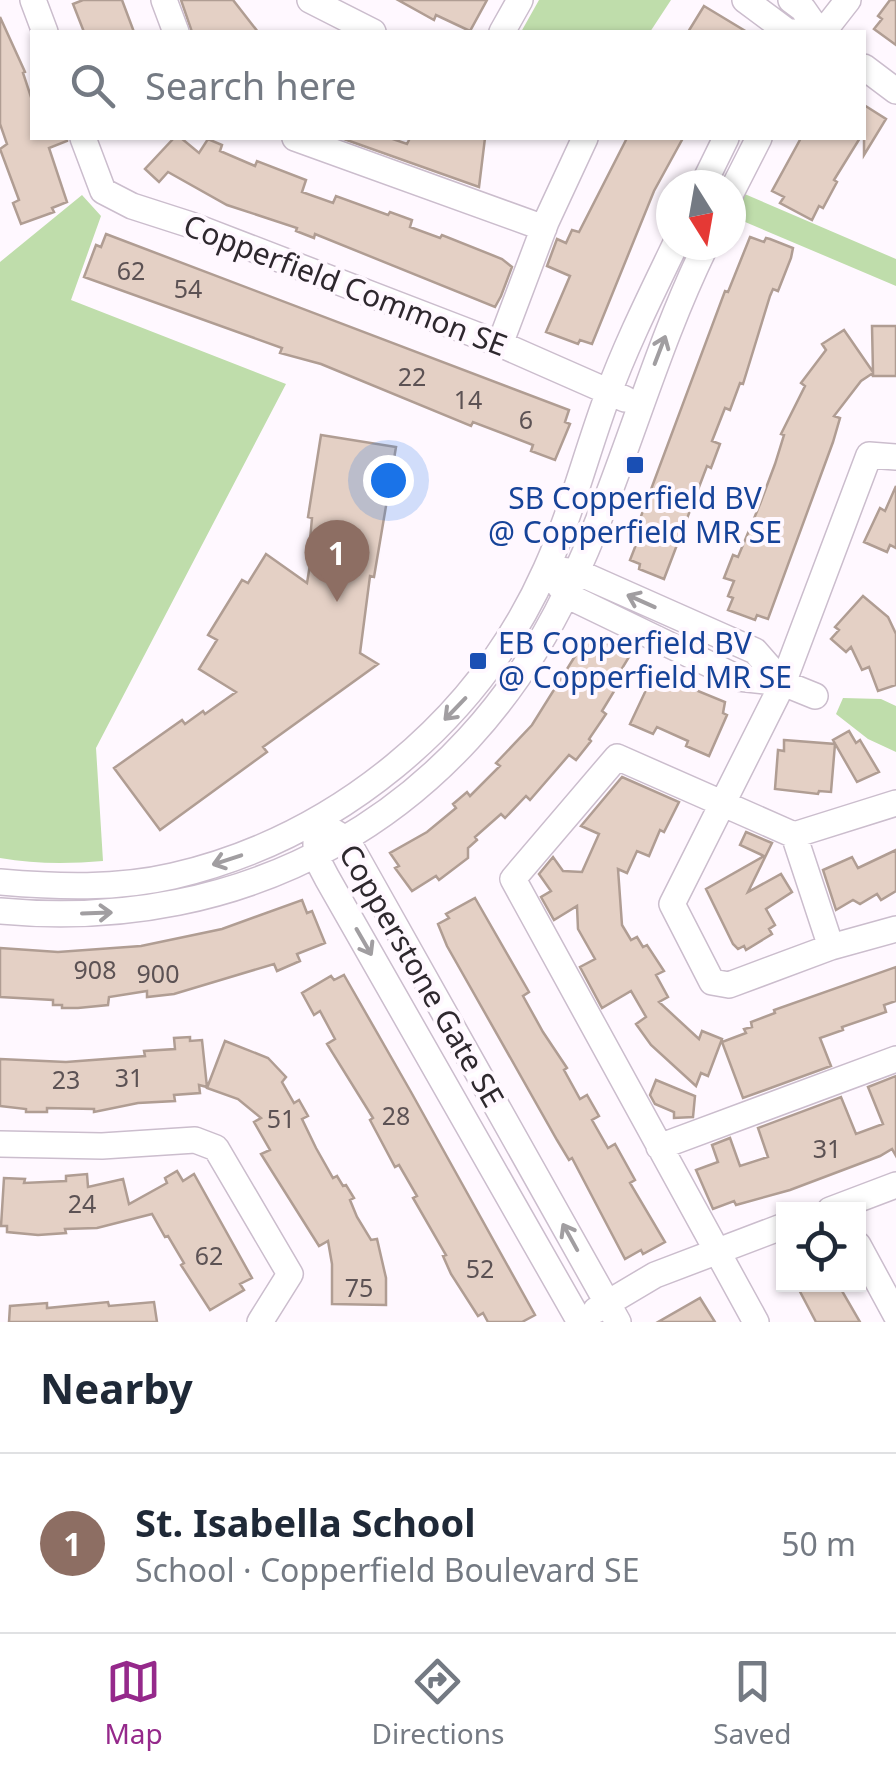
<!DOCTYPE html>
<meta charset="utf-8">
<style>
:root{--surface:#fff;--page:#f2f2f3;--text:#1f2937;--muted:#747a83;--line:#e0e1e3;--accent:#95298b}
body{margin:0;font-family:"Noto Sans",sans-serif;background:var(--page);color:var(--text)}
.controls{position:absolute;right:30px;bottom:30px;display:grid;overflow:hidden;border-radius:0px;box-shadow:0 2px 8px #0004}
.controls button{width:90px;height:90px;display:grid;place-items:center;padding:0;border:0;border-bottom:2px solid var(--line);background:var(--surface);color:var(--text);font:50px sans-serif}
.compass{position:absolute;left:656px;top:170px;width:90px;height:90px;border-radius:50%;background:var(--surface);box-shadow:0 2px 8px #0004;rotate:169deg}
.you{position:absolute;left:388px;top:480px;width:35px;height:35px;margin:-25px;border:8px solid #fff;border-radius:50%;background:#1a73e8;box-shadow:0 0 0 15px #1a73e833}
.badge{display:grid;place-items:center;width:65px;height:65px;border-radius:50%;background:var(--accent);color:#fff;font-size:32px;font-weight:700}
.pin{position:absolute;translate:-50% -82px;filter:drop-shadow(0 2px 5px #0008)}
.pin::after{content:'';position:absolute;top:52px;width:35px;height:30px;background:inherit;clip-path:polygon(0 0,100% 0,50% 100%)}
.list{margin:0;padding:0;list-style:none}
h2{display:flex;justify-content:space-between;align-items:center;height:130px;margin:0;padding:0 40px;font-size:42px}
h2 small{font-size:32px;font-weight:400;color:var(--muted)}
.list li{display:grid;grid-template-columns:65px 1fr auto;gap:30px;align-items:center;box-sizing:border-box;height:180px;padding:0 40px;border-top:2px solid var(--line)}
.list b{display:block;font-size:38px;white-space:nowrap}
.list p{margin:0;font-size:32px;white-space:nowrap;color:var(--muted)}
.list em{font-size:32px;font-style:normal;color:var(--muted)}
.icon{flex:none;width:55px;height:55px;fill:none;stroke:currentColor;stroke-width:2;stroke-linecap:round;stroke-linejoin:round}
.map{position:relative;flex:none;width:896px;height:1322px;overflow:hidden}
.search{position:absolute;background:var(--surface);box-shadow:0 2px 8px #0004;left:30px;right:30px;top:30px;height:110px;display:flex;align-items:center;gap:25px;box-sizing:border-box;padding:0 35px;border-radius:0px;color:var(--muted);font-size:38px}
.sheet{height:310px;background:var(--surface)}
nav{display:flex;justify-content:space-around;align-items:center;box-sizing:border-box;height:140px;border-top:2px solid var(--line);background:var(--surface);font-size:28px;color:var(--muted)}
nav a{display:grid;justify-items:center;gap:5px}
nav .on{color:var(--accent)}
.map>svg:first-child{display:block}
</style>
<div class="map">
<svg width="896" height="1322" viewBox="0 0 896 1322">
<rect width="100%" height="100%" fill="#fff8ff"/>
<path fill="#bfddab" d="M 539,0 L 671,0 L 650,32 L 521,32 Z
M 740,192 L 896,259 L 896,286 L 731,216 Z
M 82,195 L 101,216 L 71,300 L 286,384 L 96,748 L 103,861 C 68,864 34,864 0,858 L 0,262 Z
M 843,698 L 881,699 L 896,706 L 896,752 L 868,739 L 836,714 Z"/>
<path fill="#e4d0c5" stroke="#b09d93" stroke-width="2.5" d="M 83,0 L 122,0 L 134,32 L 84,32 L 73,4 Z
M 181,0 L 233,0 L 258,32 L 192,32 Z
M 398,0 L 487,0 L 470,31 L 436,15 L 434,20 Z
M 890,0 L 896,0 L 896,45 L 874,29 L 882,19 L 878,16 Z
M 704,6 L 747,32 L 688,32 Z
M 0,17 L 25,72 L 23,73 L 32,100 L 32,138 L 67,138 L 67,141 L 49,148 L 67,202 L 52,208 L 54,212 L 21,224 L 13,203 L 19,200 L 0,149 L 7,144 L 0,124 Z
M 864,105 L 886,119 L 864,155 Z
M 174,138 L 181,138 L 199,153 L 208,139 L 222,145 L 220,151 L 255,166 L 257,161 L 306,180 L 302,192 L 333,203 L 336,196 L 388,215 L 390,212 L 412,220 L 410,227 L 440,238 L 442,235 L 502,259 L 512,267 L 501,296 L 495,307 L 315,234 L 314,238 L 296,231 L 297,228 L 227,205 L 168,172 L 159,182 L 145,169 Z
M 341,138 L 390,138 L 407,144 L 410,138 L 485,138 L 479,187 Z
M 627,138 L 683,138 L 654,191 L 592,344 L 580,340 L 578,344 L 546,332 L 570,276 L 547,266 L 557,239 L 566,243 L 572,230 L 579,232 Z
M 801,138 L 860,138 L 834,180 L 837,182 L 823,208 L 819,206 L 812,220 L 780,203 L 784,197 L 772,191 Z
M 106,234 L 569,410 L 565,422 L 570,424 L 555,460 L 531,451 L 533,445 L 473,422 L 471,426 L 321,364 L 280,353 L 282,348 L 84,277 L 96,245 L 101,247 Z
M 750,237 L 764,242 L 766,238 L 770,239 L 793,248 L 791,258 L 778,291 L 773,289 L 770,296 L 743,384 L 740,383 L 730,410 L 725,408 L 712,441 L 720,444 L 711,468 L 707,466 L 664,579 L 639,569 L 640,564 L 630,560 L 639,537 L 634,535 L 725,291 L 728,292 Z
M 872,326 L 896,326 L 896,376 L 873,376 L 873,373 L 861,381 L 834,416 L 840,418 L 833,442 L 768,619 L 757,615 L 755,620 L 728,610 L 733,598 L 728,596 L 734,581 L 724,578 L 733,555 L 738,557 L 760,504 L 775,464 L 784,435 L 781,434 L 805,386 L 801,383 L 826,350 L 822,344 L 844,330 L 873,372 Z
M 321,435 L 396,447 L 374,577 L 370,576 L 360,653 L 378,664 L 263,747 L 267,752 L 160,830 L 114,768 L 182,720 L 185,724 L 203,711 L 205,714 L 236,692 L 199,669 L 217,640 L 208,635 L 242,580 L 248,583 L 266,554 L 307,583 L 314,540 L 310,540 L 312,518 L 308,517 Z
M 896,486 L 896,548 L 890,545 L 887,552 L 864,542 L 880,508 L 885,511 Z
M 863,596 L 888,617 L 896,634 L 896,685 L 878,691 L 869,667 L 862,670 L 851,647 L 846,652 L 831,639 L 839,630 L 835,627 Z
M 587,637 L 598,644 L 601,640 L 629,657 L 612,685 L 616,688 L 602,711 L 606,714 L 589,739 L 591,741 L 576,760 L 569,755 L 530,800 L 526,796 L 505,818 L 501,814 L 475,837 L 477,840 L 468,848 L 468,858 L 439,880 L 436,876 L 412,891 L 395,868 L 399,866 L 390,853 L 427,832 L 456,808 L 453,804 L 467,792 L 470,796 L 500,766 L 496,763 L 532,725 Z
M 654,673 L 725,702 L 723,713 L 727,715 L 709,756 L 686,746 L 688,741 L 657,727 L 653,734 L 630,724 Z
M 849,731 L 856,743 L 860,740 L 879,772 L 857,782 L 833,740 Z
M 784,740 L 835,744 L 831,792 L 819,791 L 818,794 L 775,789 L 778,750 L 784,751 Z
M 622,777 L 679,802 L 664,832 L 660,830 L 649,856 L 637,851 L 627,873 L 618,869 L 622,925 L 631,940 L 637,937 L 643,947 L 647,945 L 664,971 L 656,975 L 668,997 L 659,1002 L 699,1039 L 702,1031 L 722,1039 L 708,1076 L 701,1073 L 696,1086 L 651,1045 L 636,1024 L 646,1017 L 631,991 L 602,1008 L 580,967 L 595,959 L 578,929 L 577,906 L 554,920 L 541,897 L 551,891 L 539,874 L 553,857 L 563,871 L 582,872 L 599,834 L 581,826 Z
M 746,832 L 772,843 L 748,892 L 781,874 L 792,892 L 766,909 L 775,925 L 769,929 L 772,934 L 746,950 L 744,946 L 738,949 L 733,944 L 706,889 L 764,856 L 740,845 Z
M 896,850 L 896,891 L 881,900 L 877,894 L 860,904 L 853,900 L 836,910 L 823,870 L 852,857 L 858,868 Z
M 475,898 L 529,992 L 523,996 L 543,1032 L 567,1068 L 564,1070 L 580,1099 L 587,1095 L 599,1116 L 592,1120 L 608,1148 L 615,1144 L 635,1180 L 630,1183 L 665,1242 L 643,1254 L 641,1250 L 625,1259 L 572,1158 L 569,1160 L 557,1140 L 447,946 L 438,924 L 449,918 L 446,914 Z
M 302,900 L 307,913 L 312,911 L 325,943 L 297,954 L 300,961 L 277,971 L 274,964 L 174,994 L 147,997 L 147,991 L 109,997 L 108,1005 L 78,1008 L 62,1008 L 62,1005 L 53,1005 L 53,1000 L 0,997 L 0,948 L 58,952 L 141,946 L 222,929 Z
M 896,967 L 896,1001 L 884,1005 L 886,1012 L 842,1027 L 843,1030 L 820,1038 L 831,1066 L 743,1098 L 722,1042 L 746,1033 L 744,1029 L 752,1027 L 751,1022 L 775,1013 L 774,1010 Z
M 344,975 L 411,1092 L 535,1315 L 522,1322 L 488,1322 L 483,1313 L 478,1316 L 451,1274 L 443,1256 L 446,1255 L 413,1198 L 417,1196 L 399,1165 L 395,1167 L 370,1120 L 373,1118 L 327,1044 L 335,1039 L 320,1011 L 314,1015 L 302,993 L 331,976 L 334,980 Z
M 190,1037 L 190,1041 L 202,1040 L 207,1087 L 199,1085 L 200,1093 L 174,1095 L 175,1101 L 138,1103 L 94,1112 L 94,1109 L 47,1108 L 47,1112 L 26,1112 L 26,1109 L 0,1106 L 0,1059 L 66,1062 L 145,1056 L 144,1051 L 175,1049 L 174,1038 Z
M 225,1041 L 268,1058 L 286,1077 L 282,1082 L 294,1103 L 299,1100 L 308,1116 L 302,1119 L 316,1148 L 333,1178 L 337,1176 L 343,1186 L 346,1185 L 354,1198 L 350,1200 L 357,1217 L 371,1240 L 377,1239 L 386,1278 L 386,1305 L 332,1304 L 332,1264 L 328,1241 L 319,1246 L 261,1154 L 270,1150 L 254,1122 L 261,1118 L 238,1099 L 207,1088 Z
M 896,1076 L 896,1156 L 892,1149 L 880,1156 L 790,1190 L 736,1205 L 734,1201 L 713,1209 L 696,1170 L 718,1162 L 712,1145 L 730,1138 L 740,1166 L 768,1157 L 758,1128 L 841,1097 L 856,1134 L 883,1124 L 868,1087 Z
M 656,1080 L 695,1096 L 693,1117 L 674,1118 L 674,1112 L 655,1104 L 650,1095 Z
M 177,1171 L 183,1181 L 194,1174 L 252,1278 L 240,1284 L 244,1290 L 210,1310 L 181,1265 L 184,1263 L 168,1236 L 165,1237 L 152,1214 L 97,1228 L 65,1229 L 66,1233 L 38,1235 L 7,1232 L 7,1226 L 1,1226 L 4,1178 L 25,1179 L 24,1183 L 66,1181 L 66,1176 L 87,1174 L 88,1187 L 123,1179 L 129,1204 L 167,1183 L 165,1178 Z
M 796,1284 L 838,1284 L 860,1322 L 816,1322 Z
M 700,1298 L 715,1322 L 658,1322 Z
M 108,1302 L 109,1306 L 154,1302 L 157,1322 L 9,1322 L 10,1306 L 47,1303 L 47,1308 Z"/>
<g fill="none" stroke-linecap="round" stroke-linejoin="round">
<defs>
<path id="minor" d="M 33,0 L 45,32
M 164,0 L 176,32
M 310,0 L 373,32
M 745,0 L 788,32 L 793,32
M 791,0 L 803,9 L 819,32
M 502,32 L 520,0
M 823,32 L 848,0
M 864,67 L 896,91
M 83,138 L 103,191 L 132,206 L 191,225 L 500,344 L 625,399
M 295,138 L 544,228
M 703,185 L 726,138
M 731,193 L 759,138
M 500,344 L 546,222 L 585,138
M 896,457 L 869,455 L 783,683 L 672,904 L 712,982 L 729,985 L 831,947 L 896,929
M 559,570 L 577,572 L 755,651 L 783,683
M 558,584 L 566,595 L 738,678 L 783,683 L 815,696
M 334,832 L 347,840 L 618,1322
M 794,835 L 831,947
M 316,842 L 316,857 L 327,878 L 580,1322
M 0,882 C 58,887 117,889 173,876 C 336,838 478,722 546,569 C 571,514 586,454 607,397 C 626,345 651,295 675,245
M 0,911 C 247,934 460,816 568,590 C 622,478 651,357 706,245
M 0,1144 L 102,1146 L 195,1140 L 216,1148 L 290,1274 L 260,1322
M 659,1147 L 896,1059
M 830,1210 L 896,1185
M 858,1245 L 896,1315
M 596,1310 L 655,1275 L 784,1226
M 756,1322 L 513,879 L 617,757 L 794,835 L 896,803"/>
</defs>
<use href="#minor" stroke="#cbbdcd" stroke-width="28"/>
<use href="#minor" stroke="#fff" stroke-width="25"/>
</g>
<defs><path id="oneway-shaft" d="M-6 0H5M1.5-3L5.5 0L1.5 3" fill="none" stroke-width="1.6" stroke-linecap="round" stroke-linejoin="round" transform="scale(2.5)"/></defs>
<g stroke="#a19ea1">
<use href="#oneway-shaft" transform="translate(660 350) rotate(-69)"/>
<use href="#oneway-shaft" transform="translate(641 601) rotate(-156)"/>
<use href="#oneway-shaft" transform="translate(455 709) rotate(134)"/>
<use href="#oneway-shaft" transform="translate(227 860) rotate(162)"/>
<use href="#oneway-shaft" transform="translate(97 913) rotate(-2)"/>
<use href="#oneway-shaft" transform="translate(364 942) rotate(60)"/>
<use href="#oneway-shaft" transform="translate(570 1237) rotate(-119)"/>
</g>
<g fill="#1a4fb4" stroke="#fff8ff" stroke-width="4">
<rect x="625" y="455" width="20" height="20" rx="5"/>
<rect x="468" y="651" width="20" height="20" rx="5"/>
</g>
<g text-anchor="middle" stroke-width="8" stroke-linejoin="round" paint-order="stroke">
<g font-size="25" fill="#5c5254">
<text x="131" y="280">62</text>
<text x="188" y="298">54</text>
<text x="412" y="386">22</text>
<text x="468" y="409">14</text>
<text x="526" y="429">6</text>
<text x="95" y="979">908</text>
<text x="158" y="983">900</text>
<text x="129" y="1087">31</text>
<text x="66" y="1089">23</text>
<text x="396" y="1125">28</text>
<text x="281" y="1128">51</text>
<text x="827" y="1158">31</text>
<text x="82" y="1213">24</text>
<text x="209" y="1265">62</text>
<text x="480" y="1278">52</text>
<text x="359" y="1297">75</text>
</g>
<g font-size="30" fill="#2e282e" stroke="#fff8ff">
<text transform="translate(345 286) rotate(21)" y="10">Copperfield Common SE</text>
<text transform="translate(421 976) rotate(60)" y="10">Copperstone Gate SE</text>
</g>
<g font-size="30" fill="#164399" stroke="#fff8ff">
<text x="635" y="509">SB Copperfield BV<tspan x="635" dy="34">@ Copperfield MR SE</tspan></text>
<text x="498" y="654" text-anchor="start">EB Copperfield BV<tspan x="498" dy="34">@ Copperfield MR SE</tspan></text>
</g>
</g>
</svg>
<div class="controls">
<button><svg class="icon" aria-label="locate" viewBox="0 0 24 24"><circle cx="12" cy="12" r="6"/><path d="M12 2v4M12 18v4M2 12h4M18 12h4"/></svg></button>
</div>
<svg class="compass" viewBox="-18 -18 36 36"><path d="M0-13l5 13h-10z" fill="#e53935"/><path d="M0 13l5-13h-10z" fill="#747a83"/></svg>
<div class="you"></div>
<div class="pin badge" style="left:337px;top:602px;background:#8d6e63">1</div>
<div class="search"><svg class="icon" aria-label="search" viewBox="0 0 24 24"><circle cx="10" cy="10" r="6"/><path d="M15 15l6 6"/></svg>Search here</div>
</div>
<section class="sheet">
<h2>Nearby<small></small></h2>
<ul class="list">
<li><span class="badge" style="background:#8d6e63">1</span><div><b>St. Isabella School</b><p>School · Copperfield Boulevard SE</p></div><em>50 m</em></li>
</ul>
</section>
<nav>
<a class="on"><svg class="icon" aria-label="map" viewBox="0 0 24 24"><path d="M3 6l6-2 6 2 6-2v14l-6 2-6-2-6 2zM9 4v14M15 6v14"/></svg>Map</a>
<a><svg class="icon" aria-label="directions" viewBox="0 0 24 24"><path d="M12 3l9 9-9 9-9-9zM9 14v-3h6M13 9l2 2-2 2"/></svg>Directions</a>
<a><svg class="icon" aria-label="saved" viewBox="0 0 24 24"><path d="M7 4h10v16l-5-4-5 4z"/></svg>Saved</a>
</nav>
